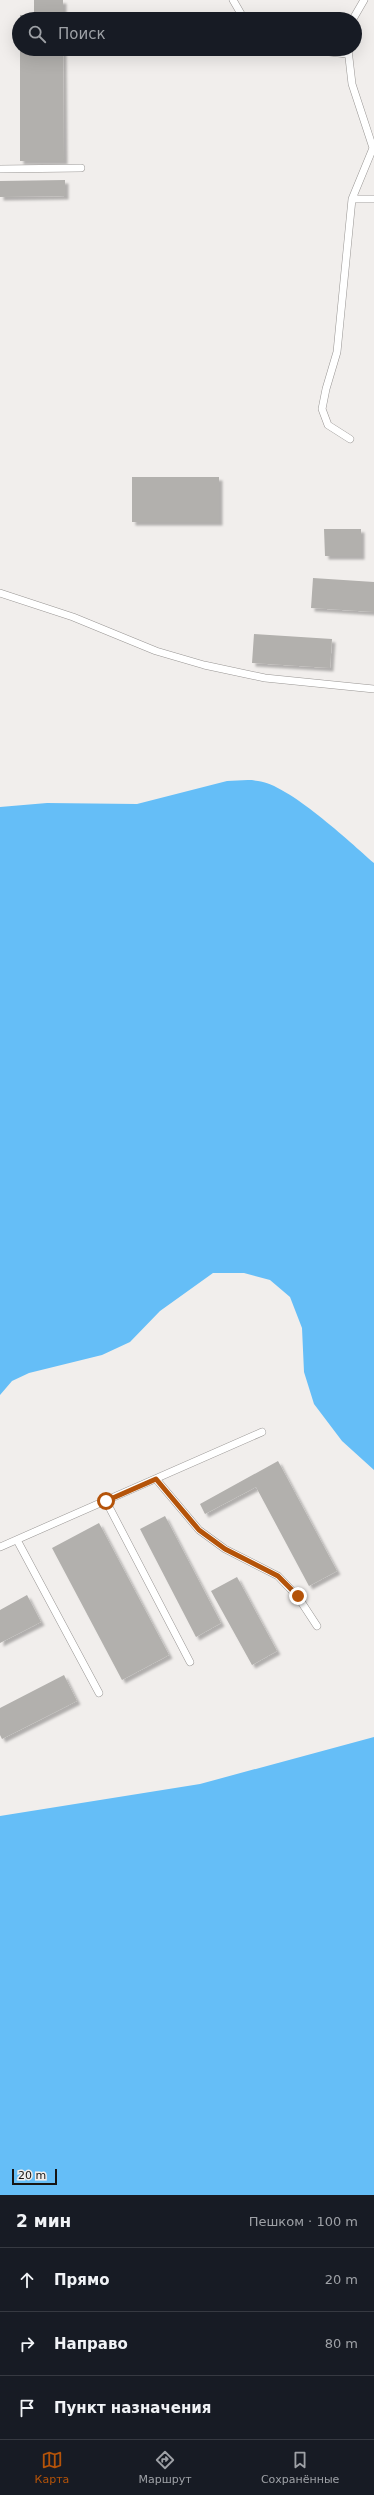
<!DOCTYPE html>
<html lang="ru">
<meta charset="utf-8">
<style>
:root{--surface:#171b24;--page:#20242c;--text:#f1f3f6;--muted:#9ea1a6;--line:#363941;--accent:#b45309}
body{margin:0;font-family:"DejaVu Sans",sans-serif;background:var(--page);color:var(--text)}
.scale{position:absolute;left:12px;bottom:10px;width:45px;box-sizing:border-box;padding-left:4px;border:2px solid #161514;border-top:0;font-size:11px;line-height:14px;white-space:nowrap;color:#161514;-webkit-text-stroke:3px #f1eeec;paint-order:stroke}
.stop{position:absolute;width:12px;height:12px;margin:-9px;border:3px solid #b45309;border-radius:50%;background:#fff}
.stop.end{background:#b45309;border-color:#fff;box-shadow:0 1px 4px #0008}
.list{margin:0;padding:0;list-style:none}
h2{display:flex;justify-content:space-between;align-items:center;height:52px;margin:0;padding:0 16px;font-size:17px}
h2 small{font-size:13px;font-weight:400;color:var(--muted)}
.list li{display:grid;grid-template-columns:26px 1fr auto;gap:12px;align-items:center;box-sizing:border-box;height:64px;padding:0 16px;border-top:1px solid var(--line)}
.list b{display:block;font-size:15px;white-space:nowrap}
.list em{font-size:13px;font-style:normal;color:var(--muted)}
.icon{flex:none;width:22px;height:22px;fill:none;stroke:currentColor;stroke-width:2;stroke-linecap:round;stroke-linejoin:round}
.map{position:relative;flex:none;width:374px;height:2195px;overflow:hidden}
.search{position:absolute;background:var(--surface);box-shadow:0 4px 16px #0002;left:12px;right:12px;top:12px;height:44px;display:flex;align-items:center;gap:10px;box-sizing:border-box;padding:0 14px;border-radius:22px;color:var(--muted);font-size:15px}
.sheet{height:244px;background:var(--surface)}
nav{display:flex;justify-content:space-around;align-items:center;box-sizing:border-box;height:56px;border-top:1px solid var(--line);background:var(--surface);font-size:11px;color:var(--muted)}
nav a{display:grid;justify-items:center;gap:2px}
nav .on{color:var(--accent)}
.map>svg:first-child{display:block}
</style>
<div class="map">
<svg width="374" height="2195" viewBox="0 0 374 2195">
<defs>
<filter id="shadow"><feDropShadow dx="3.5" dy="3.5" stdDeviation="1" flood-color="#0004"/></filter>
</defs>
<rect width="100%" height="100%" fill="#f1eeec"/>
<path fill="#65bef7" d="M 227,781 C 237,781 248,779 258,781 C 288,784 350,842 374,863 L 374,1470 L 342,1441 L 314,1404 L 304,1372 L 302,1328 L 290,1297 L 270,1280 L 244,1273 L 213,1273 L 160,1311 L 130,1342 L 102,1355 L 29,1373 L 12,1381 L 0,1395 L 0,807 L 47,803 L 137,804 Z
M 374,1737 L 374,2195 L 0,2195 L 0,1816 L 200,1784 Z"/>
<path fill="#b2b0ad" filter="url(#shadow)" d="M 34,0 L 63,0 L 63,19 L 20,19 L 20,15 L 34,15 Z
M 20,49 L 63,49 L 64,161 L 20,161 Z
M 65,180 L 65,196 L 0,197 L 0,181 Z
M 132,477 L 219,477 L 219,522 L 132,522 Z
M 324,529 L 361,529 L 361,556 L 325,556 Z
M 313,578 L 374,582 L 374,612 L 311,608 Z
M 254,634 L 332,639 L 330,668 L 252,663 Z
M 278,1461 L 337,1571 L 309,1586 L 256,1487 L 205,1514 L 200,1504 Z
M 165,1516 L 221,1623 L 196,1637 L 140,1529 Z
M 99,1523 L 169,1655 L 122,1680 L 52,1548 Z
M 237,1577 L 277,1651 L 252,1665 L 211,1591 Z
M 27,1595 L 41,1622 L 0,1643 L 0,1610 Z
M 64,1675 L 77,1701 L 2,1739 L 0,1735 L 0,1708 Z"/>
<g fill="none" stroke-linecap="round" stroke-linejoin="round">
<defs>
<path id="lane" d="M 233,0 L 244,19
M 353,19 L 364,0
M 303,49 L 347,54
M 348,49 L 352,84 L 373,148 L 352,199 L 337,352 L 326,389 L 322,409 L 328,425 L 350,439
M 0,169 L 81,168
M 352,199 L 374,199
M 0,593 L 73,617 L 156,651 L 204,665 L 265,678 L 374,689
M 156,1479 L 199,1530 L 225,1549 L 278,1576 L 298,1597 L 317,1626
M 106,1501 L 190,1662
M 17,1540 L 99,1693
M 0,1547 L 262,1432"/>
</defs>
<use href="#lane" stroke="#989593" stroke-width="8"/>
<use href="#lane" stroke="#fff" stroke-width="7"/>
</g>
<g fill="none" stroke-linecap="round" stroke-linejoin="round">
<path stroke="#b45309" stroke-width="5" d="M 106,1501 L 156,1479 L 199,1530 L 225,1549 L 278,1576 L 298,1596"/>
</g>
</svg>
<div class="scale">20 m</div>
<div class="stop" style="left:106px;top:1501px"></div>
<div class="stop end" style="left:298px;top:1596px"></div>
<div class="search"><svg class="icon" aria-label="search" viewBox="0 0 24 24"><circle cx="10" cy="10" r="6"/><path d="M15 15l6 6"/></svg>Поиск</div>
</div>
<section class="sheet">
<h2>2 мин<small>Пешком · 100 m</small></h2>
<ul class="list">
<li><svg class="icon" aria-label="ahead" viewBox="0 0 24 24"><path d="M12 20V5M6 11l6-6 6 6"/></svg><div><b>Прямо</b></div><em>20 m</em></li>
<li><svg class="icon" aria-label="right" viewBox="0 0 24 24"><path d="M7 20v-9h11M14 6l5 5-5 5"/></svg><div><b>Направо</b></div><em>80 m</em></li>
<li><svg class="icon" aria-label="arrive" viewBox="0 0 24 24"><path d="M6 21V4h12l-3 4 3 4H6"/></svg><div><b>Пункт назначения</b></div></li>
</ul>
</section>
<nav>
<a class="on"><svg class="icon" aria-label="map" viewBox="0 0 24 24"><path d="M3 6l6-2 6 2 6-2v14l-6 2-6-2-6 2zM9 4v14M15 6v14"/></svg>Карта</a>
<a><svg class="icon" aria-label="directions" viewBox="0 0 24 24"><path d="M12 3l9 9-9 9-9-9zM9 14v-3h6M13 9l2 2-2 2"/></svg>Маршрут</a>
<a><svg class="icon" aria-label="saved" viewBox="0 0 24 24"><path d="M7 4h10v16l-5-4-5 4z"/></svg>Сохранённые</a>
</nav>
